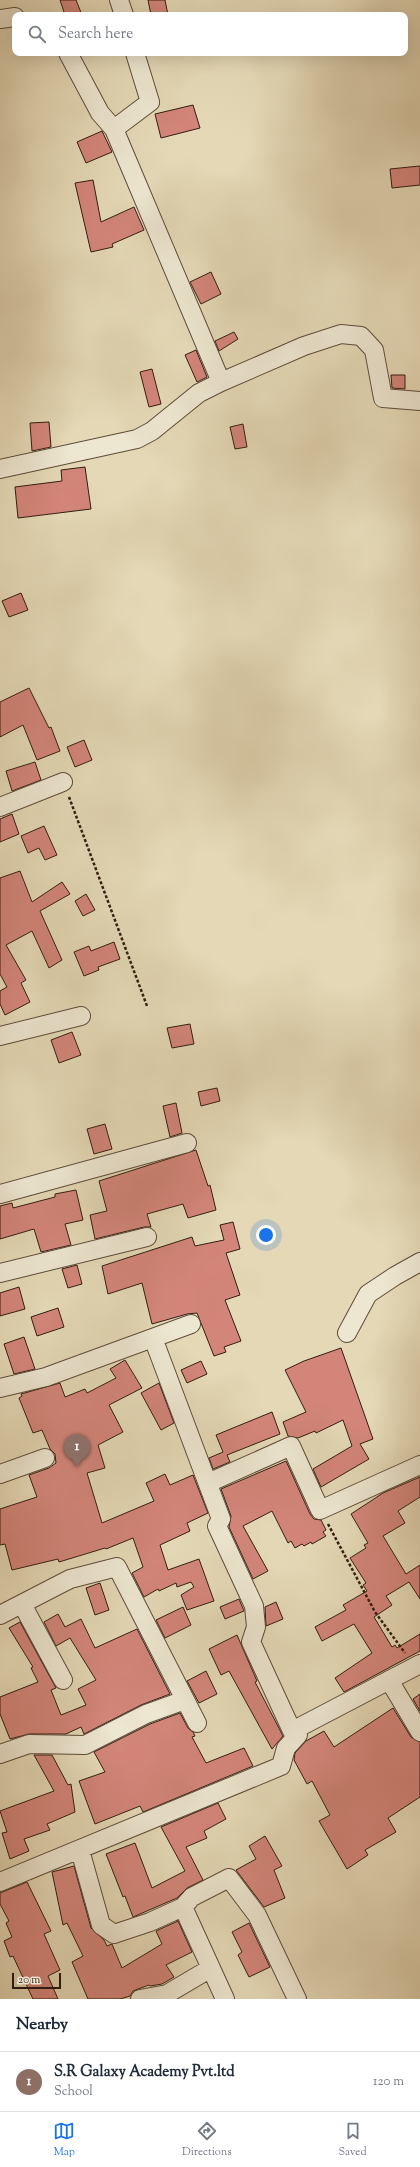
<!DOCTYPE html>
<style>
:root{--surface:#fff;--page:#f6f6f7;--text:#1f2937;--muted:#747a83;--line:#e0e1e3;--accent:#1a73e8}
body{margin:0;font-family:"Sorts Mill Goudy",serif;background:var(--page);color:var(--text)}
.scale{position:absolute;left:12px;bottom:10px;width:49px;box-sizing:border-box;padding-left:4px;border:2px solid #331d11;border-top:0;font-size:11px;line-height:14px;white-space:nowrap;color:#331d11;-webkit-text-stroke:3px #ede6d0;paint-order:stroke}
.you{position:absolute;left:266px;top:1235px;width:14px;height:14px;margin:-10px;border:3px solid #fff;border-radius:50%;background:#1a73e8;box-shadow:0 0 0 6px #1a73e833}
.badge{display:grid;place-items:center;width:26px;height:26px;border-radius:50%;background:var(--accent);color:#fff;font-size:13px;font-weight:700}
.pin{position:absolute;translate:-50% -33px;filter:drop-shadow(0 1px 2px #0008)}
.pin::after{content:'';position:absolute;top:21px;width:14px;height:12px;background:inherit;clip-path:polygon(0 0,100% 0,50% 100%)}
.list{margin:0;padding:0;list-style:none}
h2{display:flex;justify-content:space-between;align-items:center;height:52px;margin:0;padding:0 16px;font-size:17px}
h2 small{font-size:13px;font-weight:400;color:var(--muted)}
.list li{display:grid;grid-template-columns:26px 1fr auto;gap:12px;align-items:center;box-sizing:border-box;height:60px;padding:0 16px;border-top:1px solid var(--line)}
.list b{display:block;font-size:15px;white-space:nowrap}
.list p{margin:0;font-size:13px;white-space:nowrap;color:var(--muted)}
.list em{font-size:13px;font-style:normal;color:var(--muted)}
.icon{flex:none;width:22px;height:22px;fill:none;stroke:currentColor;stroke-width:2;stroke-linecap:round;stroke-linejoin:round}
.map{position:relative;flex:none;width:420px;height:1999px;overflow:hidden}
.search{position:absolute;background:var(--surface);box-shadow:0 4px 16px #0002;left:12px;right:12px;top:12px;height:44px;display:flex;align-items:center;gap:10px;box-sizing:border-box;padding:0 14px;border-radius:8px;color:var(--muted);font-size:15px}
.sheet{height:112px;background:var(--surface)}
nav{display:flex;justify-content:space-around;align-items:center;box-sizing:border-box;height:56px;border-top:1px solid var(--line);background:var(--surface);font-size:11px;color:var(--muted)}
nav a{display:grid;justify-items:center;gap:2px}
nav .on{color:var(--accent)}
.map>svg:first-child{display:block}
</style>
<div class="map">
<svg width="420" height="1999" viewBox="0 0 420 1999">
<rect width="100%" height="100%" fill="#e4d8b6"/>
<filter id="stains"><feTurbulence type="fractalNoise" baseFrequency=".005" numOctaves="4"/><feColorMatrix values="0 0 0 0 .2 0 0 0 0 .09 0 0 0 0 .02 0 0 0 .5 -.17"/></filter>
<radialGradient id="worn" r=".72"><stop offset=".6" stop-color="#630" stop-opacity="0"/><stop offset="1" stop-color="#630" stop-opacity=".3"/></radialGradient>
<path fill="#d3857a" stroke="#331d11" d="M 60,0 L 76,0 L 82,15 L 65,15 Z
M 148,0 L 165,0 L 168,15 L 151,15 Z
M 193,105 L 200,128 L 161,138 L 155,114 Z
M 102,131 L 112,152 L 86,163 L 77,142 Z
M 420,166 L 420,185 L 392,188 L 390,169 Z
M 93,180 L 101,222 L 134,207 L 144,230 L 112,244 L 113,247 L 91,252 L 75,183 Z
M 211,272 L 221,294 L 201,304 L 190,282 Z
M 234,332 L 238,339 L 219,351 L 215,341 Z
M 196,350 L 207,377 L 197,382 L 185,355 Z
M 152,369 L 161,404 L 149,407 L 140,372 Z
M 391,375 L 405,375 L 405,389 L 392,388 Z
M 49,422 L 51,447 L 32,451 L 30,423 Z
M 243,424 L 247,447 L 235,449 L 230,427 Z
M 85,467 L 91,509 L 18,518 L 15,487 L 62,481 L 61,470 Z
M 21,593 L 28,610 L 9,617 L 2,601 Z
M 29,688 L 49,728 L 51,727 L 60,751 L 37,760 L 23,725 L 0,737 L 0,702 Z
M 84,740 L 92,760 L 75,767 L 67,747 Z
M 35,762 L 41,780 L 12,791 L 6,771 Z
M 12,814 L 19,834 L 0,842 L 0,819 Z
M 44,826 L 57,855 L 45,860 L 39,848 L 28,853 L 21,836 Z
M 20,871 L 32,902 L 62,882 L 70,894 L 40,911 L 62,960 L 49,968 L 32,931 L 6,945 L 26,980 L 21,983 L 30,1002 L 5,1015 L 0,1004 L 0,991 L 7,987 L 0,974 L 0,878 Z
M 86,894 L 95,910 L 83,916 L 75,901 Z
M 114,942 L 120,959 L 98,967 L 99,970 L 84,976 L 74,952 L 89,946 L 91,951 Z
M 190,1024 L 194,1044 L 172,1048 L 167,1028 Z
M 72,1032 L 81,1055 L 59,1063 L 51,1040 Z
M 217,1088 L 220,1101 L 201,1106 L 198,1092 Z
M 176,1103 L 182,1133 L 170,1137 L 163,1106 Z
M 105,1124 L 112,1149 L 94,1154 L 87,1129 Z
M 196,1150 L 208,1186 L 210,1185 L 216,1210 L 188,1218 L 183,1204 L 147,1214 L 151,1227 L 144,1227 L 95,1239 L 90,1215 L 107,1211 L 99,1181 Z
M 76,1190 L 83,1220 L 65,1224 L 71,1245 L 41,1252 L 34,1229 L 0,1239 L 0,1206 L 12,1203 L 13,1208 L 55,1197 L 55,1194 Z
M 233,1222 L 240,1249 L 226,1253 L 240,1295 L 225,1300 L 241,1341 L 224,1347 L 226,1352 L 214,1356 L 197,1313 L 187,1314 L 152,1324 L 142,1283 L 108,1294 L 102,1266 L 192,1237 L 195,1246 L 224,1240 L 220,1225 Z
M 77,1265 L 82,1284 L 68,1288 L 62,1269 Z
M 19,1287 L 25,1309 L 0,1316 L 0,1293 Z
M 58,1308 L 64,1327 L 37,1336 L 31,1317 Z
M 24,1337 L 35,1369 L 14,1374 L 4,1344 Z
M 341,1348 L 373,1439 L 360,1444 L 369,1459 L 321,1487 L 313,1469 L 352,1446 L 343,1420 L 316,1433 L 315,1431 L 298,1438 L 288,1436 L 283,1422 L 306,1412 L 285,1370 L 304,1361 Z
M 125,1360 L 142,1388 L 109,1405 L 123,1432 L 98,1445 L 105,1468 L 87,1473 L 102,1523 L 154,1501 L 146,1483 L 165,1474 L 170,1485 L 193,1475 L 208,1513 L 187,1523 L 190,1531 L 160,1545 L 168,1570 L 199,1559 L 214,1601 L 187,1610 L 181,1595 L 194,1587 L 191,1582 L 177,1587 L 176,1583 L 159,1591 L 158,1589 L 144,1597 L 132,1573 L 143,1567 L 133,1538 L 106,1549 L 105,1548 L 59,1562 L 58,1559 L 12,1570 L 5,1544 L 0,1545 L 0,1509 L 37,1497 L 29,1475 L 49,1468 L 56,1463 L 55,1454 L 50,1449 L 42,1430 L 33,1433 L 19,1398 L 22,1396 L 21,1394 L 60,1383 L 65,1397 L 85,1389 L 87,1393 L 116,1378 L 110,1369 Z
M 201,1361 L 207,1374 L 187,1383 L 181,1370 Z
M 159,1383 L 174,1423 L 161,1430 L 141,1393 Z
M 272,1412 L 280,1434 L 227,1455 L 230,1462 L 213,1469 L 209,1458 L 223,1452 L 216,1435 Z
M 286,1461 L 310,1514 L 314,1519 L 321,1520 L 326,1530 L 323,1532 L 326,1536 L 312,1544 L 311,1542 L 304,1546 L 302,1544 L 295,1548 L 291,1541 L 288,1543 L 272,1511 L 243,1526 L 268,1571 L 253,1579 L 229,1527 L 231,1516 L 221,1489 Z
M 420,1477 L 420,1497 L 398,1511 L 405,1523 L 383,1536 L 406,1574 L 420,1565 L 420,1599 L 409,1582 L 386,1596 L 392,1605 L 374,1617 L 392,1647 L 395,1645 L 397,1648 L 420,1634 L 420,1651 L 344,1692 L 335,1678 L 372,1653 L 354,1624 L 322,1641 L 315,1627 L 346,1610 L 343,1605 L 367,1591 L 363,1585 L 366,1583 L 350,1558 L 366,1548 L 364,1545 L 368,1543 L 351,1514 L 383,1493 Z
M 100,1583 L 109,1610 L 95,1615 L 86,1588 Z
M 239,1599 L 244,1611 L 225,1619 L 220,1607 Z
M 276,1602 L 283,1619 L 266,1626 L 265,1607 Z
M 183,1607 L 191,1625 L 165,1638 L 156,1620 Z
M 58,1614 L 65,1627 L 81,1619 L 95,1648 L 137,1629 L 170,1694 L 141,1705 L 84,1734 L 81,1727 L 66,1734 L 29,1734 L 10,1739 L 0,1714 L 0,1697 L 38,1682 L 31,1668 L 33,1667 L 9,1628 L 20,1622 L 56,1688 L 51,1690 L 61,1715 L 86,1705 L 78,1689 L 96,1680 L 70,1638 L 56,1646 L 44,1622 Z
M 237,1635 L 257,1681 L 255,1682 L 283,1736 L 272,1749 L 229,1671 L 221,1675 L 209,1649 Z
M 206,1671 L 217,1694 L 199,1703 L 187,1681 Z
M 420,1694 L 420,1711 L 413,1699 Z
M 393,1708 L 411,1737 L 420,1742 L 420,1797 L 388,1818 L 396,1832 L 365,1850 L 368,1855 L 347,1869 L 319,1821 L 330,1815 L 312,1781 L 307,1784 L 294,1760 L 295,1753 L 306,1741 L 324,1731 L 334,1747 Z
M 180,1713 L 188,1728 L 193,1732 L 195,1736 L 192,1737 L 206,1763 L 244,1748 L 253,1766 L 143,1812 L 140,1806 L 95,1824 L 79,1781 L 105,1772 L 94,1752 L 150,1724 Z
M 34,1755 L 52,1755 L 68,1785 L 71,1784 L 75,1812 L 47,1824 L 50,1830 L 24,1839 L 29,1851 L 10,1859 L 2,1833 L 7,1832 L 0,1811 L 54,1791 Z
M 218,1803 L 226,1819 L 204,1831 L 207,1838 L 186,1847 L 203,1880 L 187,1888 L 177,1898 L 133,1917 L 125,1896 L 123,1897 L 106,1854 L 135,1843 L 152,1888 L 185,1871 L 161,1827 Z
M 265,1836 L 282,1866 L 274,1870 L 285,1898 L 264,1907 L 236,1870 L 256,1859 L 249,1846 Z
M 74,1866 L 91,1928 L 104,1940 L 107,1946 L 112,1944 L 122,1968 L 162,1944 L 156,1931 L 178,1921 L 192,1952 L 166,1965 L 174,1977 L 162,1984 L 150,1986 L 149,1985 L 138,1989 L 133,1991 L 130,1996 L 120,1999 L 88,1999 L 72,1962 L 83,1956 L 67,1923 L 63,1925 L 52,1872 Z
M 27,1882 L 51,1931 L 44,1934 L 60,1970 L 48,1976 L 58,1999 L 33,1999 L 13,1956 L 10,1957 L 4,1941 L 12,1937 L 6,1923 L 9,1921 L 0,1904 L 0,1893 Z
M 249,1923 L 270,1967 L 249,1977 L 238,1955 L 242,1952 L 232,1932 Z"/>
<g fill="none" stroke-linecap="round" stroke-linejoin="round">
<defs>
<path id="minor" d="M 119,0 L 124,15
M 0,19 L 15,17
M 68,53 L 100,113 L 114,129
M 135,53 L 150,102 L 114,129 L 221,382
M 0,469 L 137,439 L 152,431 L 199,393 L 221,382 L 304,346 L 341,334 L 361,336 L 374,350 L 383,398 L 420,401
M 0,807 L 63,782
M 0,1036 L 81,1016
M 0,1194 L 187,1143
M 0,1273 L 147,1237
M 347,1333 L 368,1294 L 395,1276 L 420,1262
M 153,1338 L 221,1519 L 217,1526 L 254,1606 L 256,1627 L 251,1642 L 292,1731
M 0,1388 L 46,1377 L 191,1324
M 0,1474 L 45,1458
M 208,1483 L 291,1446 L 320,1510 L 420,1465
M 22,1604 L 63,1680
M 0,1615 L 70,1579 L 117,1567 L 197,1723
M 389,1680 L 420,1732
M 0,1754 L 29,1744 L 85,1745 L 146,1714 L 185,1700
M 80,1850 L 101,1925 L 114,1934 L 150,1922 L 183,1907 L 225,1999
M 0,1882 L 281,1766 L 286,1748 L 298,1735 L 292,1731 L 420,1664
M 183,1907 L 192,1897 L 229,1878 L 257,1915 L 297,1999
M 140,1999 L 167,1994 L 211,1968"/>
</defs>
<use href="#minor" stroke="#5f4c3a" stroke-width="20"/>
<path stroke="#331d11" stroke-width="2.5" stroke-dasharray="3 2" stroke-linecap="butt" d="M 69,797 L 147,1006
M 328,1524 L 375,1612 L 405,1653"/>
<use href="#minor" stroke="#ede6d0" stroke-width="18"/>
</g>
<rect width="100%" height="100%" filter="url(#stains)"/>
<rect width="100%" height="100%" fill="url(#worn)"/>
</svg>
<div class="scale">20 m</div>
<div class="you"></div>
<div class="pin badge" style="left:77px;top:1467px;background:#8d6e63">1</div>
<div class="search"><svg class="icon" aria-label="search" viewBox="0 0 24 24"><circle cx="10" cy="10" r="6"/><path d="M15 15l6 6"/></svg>Search here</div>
</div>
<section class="sheet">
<h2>Nearby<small></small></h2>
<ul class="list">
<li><span class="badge" style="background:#8d6e63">1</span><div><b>S.R Galaxy Academy Pvt.ltd</b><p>School</p></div><em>120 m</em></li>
</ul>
</section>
<nav>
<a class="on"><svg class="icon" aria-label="map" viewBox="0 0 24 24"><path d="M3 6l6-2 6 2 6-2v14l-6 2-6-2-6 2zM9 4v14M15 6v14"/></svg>Map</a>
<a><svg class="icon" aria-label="directions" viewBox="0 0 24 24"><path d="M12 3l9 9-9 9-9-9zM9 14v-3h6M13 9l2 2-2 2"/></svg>Directions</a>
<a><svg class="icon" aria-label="saved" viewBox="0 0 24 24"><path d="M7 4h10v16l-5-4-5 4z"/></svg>Saved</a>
</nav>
